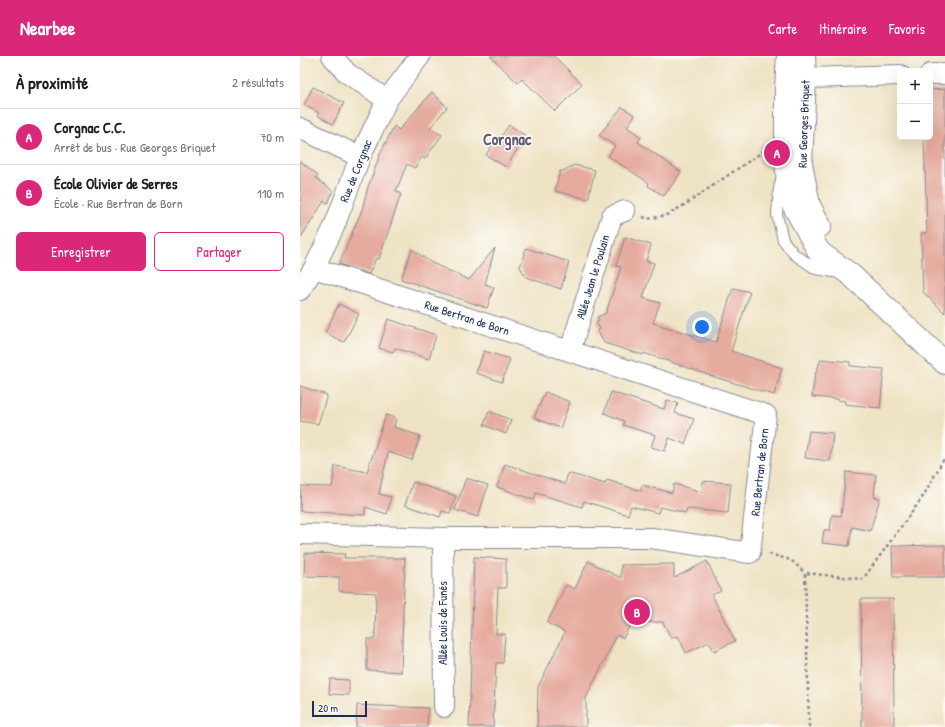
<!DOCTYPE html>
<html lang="fr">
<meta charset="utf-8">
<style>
:root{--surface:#fff;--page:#f6f6f6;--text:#202124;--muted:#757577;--line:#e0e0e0;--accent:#db2777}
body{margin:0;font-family:"Patrick Hand",sans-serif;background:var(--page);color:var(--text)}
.controls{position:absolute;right:12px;top:12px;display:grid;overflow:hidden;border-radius:6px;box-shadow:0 4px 16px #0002}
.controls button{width:36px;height:36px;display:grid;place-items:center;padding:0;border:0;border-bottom:1px solid var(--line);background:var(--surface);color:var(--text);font:20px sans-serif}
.scale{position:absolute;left:12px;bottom:10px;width:55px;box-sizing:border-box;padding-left:4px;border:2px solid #1b2f5e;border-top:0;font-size:11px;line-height:14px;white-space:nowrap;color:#1b2f5e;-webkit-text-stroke:3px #fdfcf7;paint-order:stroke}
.you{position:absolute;left:402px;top:271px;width:14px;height:14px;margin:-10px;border:3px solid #fff;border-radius:50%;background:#1a73e8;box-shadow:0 0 0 6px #1a73e833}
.badge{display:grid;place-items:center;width:26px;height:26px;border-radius:50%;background:var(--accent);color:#fff;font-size:13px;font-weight:700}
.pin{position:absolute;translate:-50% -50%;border:2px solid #fff;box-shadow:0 1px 4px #0006}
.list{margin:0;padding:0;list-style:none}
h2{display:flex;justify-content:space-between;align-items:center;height:52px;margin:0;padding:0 16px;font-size:17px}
h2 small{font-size:13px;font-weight:400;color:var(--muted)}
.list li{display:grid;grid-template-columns:26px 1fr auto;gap:12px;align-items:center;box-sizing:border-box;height:56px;padding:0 16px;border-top:1px solid var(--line)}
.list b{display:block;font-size:15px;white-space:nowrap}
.list p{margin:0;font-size:13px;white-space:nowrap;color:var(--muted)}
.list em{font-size:13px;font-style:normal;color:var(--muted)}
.actions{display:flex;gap:8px;padding:12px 16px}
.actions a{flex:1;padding:9px 0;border:1px solid var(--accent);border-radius:6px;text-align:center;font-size:14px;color:var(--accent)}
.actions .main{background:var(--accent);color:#fff}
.map{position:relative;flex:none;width:645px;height:671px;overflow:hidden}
header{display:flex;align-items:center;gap:24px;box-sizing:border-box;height:56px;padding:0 20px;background:var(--accent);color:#fff}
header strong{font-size:19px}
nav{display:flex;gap:22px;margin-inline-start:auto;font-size:14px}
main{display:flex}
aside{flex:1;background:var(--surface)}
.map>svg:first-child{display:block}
</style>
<header>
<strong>Nearbee</strong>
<nav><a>Carte</a><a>Itinéraire</a><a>Favoris</a></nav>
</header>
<main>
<aside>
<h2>À proximité<small>2 résultats</small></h2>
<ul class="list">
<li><span class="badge">A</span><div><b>Corgnac C.C.</b><p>Arrêt de bus · Rue Georges Briquet</p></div><em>70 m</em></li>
<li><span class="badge">B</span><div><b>École Olivier de Serres</b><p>École · Rue Bertran de Born</p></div><em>110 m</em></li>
</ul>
<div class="actions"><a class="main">Enregistrer</a><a>Partager</a></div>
</aside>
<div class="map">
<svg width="645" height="671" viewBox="0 0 645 671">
<rect width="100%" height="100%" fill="#fdfcf7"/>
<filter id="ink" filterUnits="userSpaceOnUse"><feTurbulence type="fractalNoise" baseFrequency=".025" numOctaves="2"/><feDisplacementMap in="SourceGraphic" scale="8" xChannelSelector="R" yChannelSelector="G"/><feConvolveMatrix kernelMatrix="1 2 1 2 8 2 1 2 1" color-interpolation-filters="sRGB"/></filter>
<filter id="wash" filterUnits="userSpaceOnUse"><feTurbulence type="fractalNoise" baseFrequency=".012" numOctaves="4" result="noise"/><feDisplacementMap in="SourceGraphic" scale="16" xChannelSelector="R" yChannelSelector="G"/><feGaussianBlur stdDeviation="0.9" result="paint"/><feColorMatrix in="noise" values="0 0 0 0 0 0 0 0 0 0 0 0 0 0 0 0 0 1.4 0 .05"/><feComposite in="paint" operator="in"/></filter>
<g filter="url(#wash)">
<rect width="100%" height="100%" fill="#efe3c5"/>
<g id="blocks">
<path fill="#e6ab9f" d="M 190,0 L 254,0 L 282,28 L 255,55 L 222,23 L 218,27 Z
M 13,31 L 44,47 L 33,68 L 17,59 L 19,57 L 4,49 Z
M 645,33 L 645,257 L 623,236 L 621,177 L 627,177 L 624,81 L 630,81 L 630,34 Z
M 132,36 L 147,51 L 130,72 L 142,79 L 125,103 L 122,101 L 115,112 L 107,108 L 96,135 L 101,138 L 79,203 L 76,202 L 69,218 L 39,208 L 62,154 L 68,131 L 81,96 L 94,70 L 99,74 Z
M 322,51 L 335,59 L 327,71 L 341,81 L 338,86 L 381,116 L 364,140 L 348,130 L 349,127 L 308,100 L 315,90 L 299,79 Z
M 209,69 L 226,80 L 206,111 L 186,99 L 198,80 L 200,82 Z
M 0,105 L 18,119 L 16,122 L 33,135 L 28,147 L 24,145 L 0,183 Z
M 274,109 L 295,114 L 288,143 L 255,135 L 260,115 L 263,115 Z
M 325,181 L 351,189 L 346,205 L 354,207 L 343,242 L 360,247 L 353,267 L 416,286 L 433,232 L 450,236 L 431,295 L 482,312 L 474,339 L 421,323 L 344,297 L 343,299 L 304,287 L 297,274 L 300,273 L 296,266 L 299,264 L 297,261 L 306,257 L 321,211 L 316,210 Z
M 195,192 L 185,228 L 194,231 L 187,252 L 101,223 L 112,193 L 130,206 L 169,224 Z
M 226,192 L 269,206 L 261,233 L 226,221 L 220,211 Z
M 39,248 L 59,258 L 44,286 L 25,277 Z
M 88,263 L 136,279 L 129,303 L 95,292 L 93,296 L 79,292 Z
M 184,295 L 210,303 L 202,326 L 176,317 Z
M 521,303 L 550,306 L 550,310 L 584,313 L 580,352 L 545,348 L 545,345 L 538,344 L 538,343 L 512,341 L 515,319 Z
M 0,330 L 27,339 L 18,368 L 0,365 Z
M 245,336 L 270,346 L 260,372 L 234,362 Z
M 311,336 L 364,353 L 367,344 L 378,347 L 375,357 L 394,363 L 385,388 L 369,382 L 365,395 L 351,391 L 355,379 L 323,369 L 324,365 L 304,357 Z
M 189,355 L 211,364 L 206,378 L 184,369 Z
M 86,359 L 96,362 L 94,371 L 120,380 L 112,404 L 88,396 L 79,438 L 91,441 L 87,458 L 65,451 L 65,459 L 0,455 L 1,430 L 32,431 L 35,410 L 67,416 Z
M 509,375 L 533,377 L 530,405 L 505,402 Z
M 205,408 L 265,428 L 268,417 L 305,428 L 307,424 L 341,435 L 342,429 L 372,437 L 374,428 L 402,436 L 403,425 L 431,427 L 428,457 L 387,453 L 386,457 L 360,451 L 358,457 L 331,450 L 328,459 L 284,445 L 282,451 L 236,437 L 234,444 L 197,431 Z
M 546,416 L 576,419 L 574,441 L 580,442 L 570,475 L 552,471 L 549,490 L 522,487 L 524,474 L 530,474 L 532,459 L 541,460 Z
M 166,422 L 188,429 L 178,461 L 155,454 Z
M 113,426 L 156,440 L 150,457 L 142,455 L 140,461 L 105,449 Z
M 645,489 L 645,521 L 593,521 L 592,490 Z
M 5,497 L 45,498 L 44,502 L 105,502 L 101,616 L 67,614 L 67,583 L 75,583 L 76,537 L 39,535 L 39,521 L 4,520 Z
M 174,501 L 206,503 L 206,532 L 198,532 L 196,578 L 205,578 L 203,607 L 196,607 L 193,671 L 169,671 Z
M 288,505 L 321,522 L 321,509 L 374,508 L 374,522 L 407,505 L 421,535 L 412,539 L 435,585 L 414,595 L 409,586 L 386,597 L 378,580 L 371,582 L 363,566 L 332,566 L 323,582 L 317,579 L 286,642 L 286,671 L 237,671 L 238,631 L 265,576 L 247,567 L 266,529 L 275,533 Z
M 561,543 L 593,543 L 594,671 L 562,671 Z
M 30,623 L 49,624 L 49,639 L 29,638 Z
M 57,649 L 128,652 L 127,671 L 56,671 Z"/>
</g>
</g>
<g filter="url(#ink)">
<use href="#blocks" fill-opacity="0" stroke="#858992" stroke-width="1"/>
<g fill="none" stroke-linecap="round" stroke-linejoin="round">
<defs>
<path id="lane" d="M 481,124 L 479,132 L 477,159 L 483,184 L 494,198 L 516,213 L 540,217"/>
<path id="street" d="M 32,0 L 47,17 L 87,44
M 630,18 L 645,18
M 490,31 L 505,23 L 511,22 L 600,19
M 0,72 L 60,101
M 0,234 L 14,212 L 34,171 L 60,101 L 87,44 L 120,0
M 270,295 L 312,160 L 325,155
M 0,478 L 143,482 L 351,482 L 450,497 L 466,359 L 14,212
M 143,482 L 144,651"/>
<path id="secondary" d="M 488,0 L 486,33 L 486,107 L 490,143 L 519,196 L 551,219 L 645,307
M 504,0 L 505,23 L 501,108 L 509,149 L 520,170"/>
</defs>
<use href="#lane" stroke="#858992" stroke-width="12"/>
<use href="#street" stroke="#858992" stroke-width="22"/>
<use href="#secondary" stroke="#858992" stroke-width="24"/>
<path stroke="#858992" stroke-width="2.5" stroke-dasharray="3 3" stroke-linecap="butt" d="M 343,161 L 348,163 L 367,159 L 386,148 L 465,94
M 469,498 L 491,504 L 505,517
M 509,671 L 505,517 L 563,523 L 622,442 L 645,401"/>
<use href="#lane" stroke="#fff" stroke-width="10"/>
<use href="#street" stroke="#fff" stroke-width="20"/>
<use href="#secondary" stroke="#fff" stroke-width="22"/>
</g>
</g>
<g text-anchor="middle" stroke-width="3" stroke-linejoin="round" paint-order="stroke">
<g font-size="12" fill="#1b2f5e" stroke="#fdfcf7">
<text transform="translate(504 68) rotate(-88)" y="4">Rue Georges Briquet</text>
<text transform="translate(56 115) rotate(-68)" y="4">Rue de Corgnac</text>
<text transform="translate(293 221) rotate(-73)" y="4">Allée Jean le Poulain</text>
<text transform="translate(167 262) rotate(18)" y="4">Rue Bertran de Born</text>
<text transform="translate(460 416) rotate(-84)" y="4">Rue Bertran de Born</text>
<text transform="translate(143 567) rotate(-90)" y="4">Allée Louis de Funés</text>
</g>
<g font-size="16" font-weight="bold" fill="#625a75" stroke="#fdfcf7">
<text x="207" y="89">Corgnac</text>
</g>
</g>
</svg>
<div class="controls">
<button>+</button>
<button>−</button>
</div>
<div class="scale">20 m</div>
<div class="you"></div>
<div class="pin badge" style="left:477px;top:97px">A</div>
<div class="pin badge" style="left:337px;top:556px">B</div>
</div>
</main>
